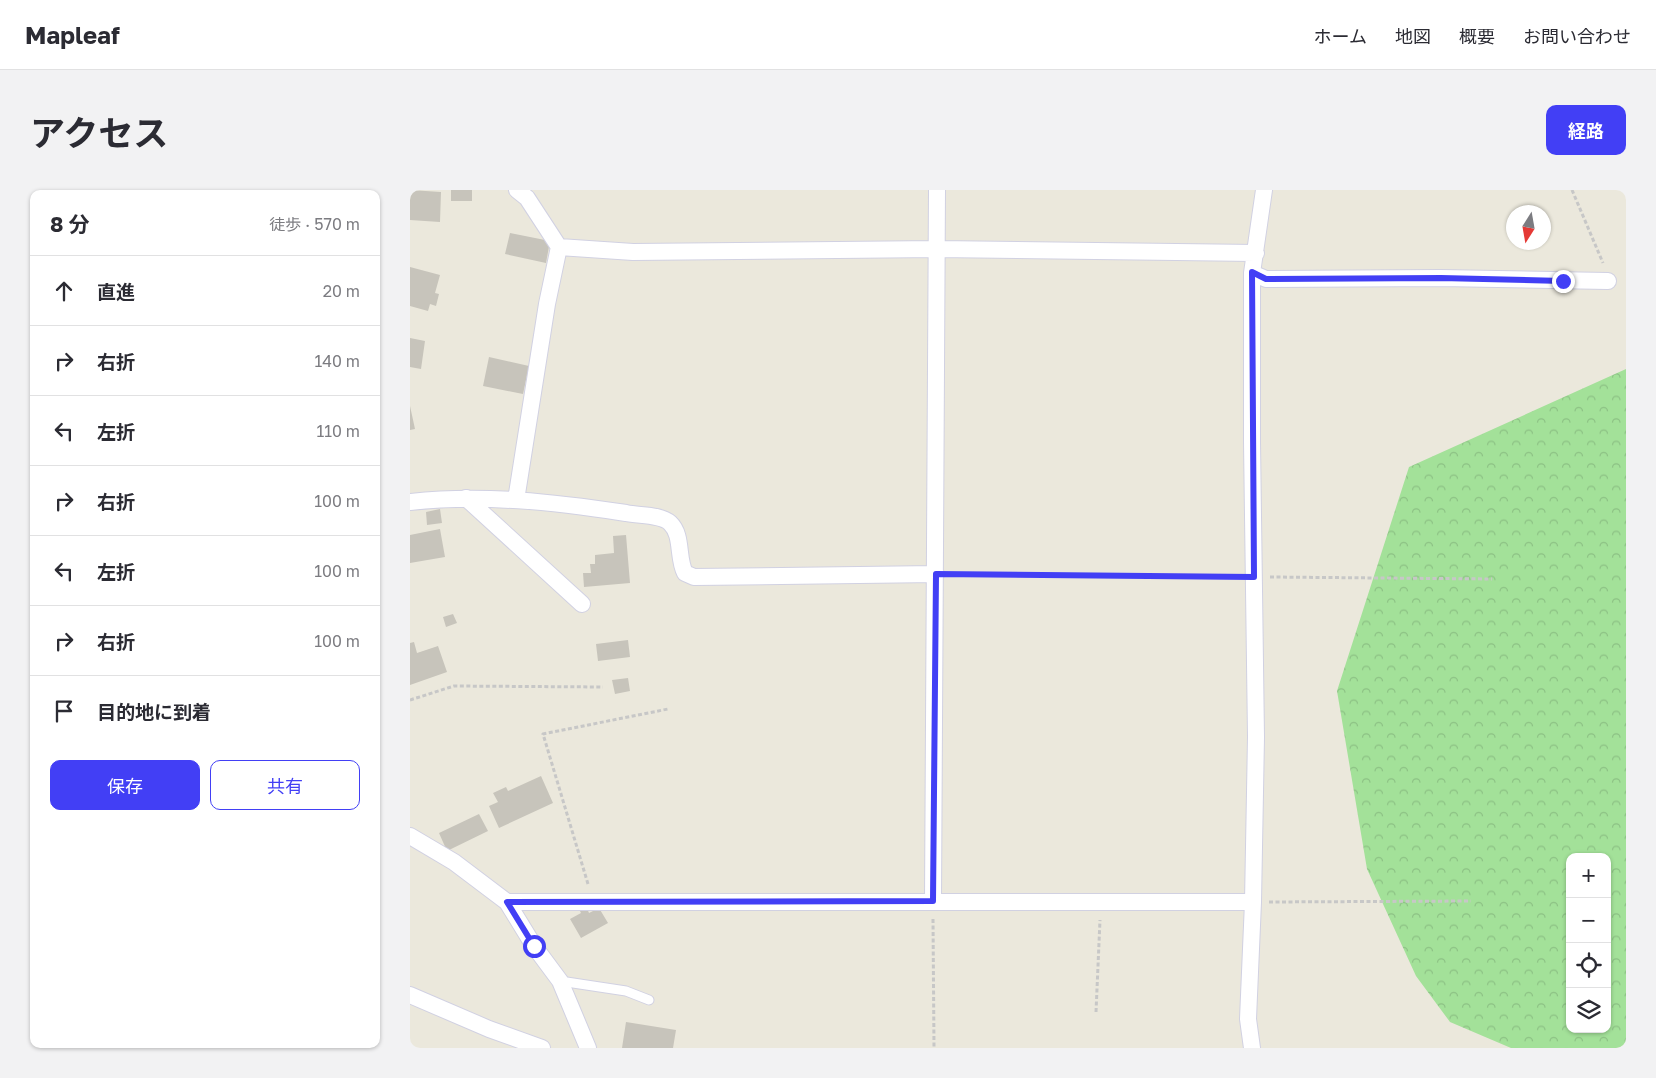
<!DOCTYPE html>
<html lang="ja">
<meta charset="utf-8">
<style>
:root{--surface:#fff;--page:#f2f2f3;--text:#2b2b33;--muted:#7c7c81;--line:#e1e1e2;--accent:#423ff5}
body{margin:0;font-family:"Golos Text","Noto Sans JP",sans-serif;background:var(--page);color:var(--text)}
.controls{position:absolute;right:15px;bottom:15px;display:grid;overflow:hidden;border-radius:10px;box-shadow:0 1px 4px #0004}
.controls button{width:45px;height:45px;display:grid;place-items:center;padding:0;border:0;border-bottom:1px solid var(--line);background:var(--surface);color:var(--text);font:25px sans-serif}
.compass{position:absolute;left:1096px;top:15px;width:45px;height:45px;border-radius:50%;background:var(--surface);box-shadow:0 1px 4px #0004;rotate:191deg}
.stop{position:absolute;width:15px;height:15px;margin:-11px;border:4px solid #423ff5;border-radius:50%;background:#fff}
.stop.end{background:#423ff5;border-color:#fff;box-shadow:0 1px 5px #0008}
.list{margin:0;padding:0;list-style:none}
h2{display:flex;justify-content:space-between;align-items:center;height:65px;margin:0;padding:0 20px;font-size:21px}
h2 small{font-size:16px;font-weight:400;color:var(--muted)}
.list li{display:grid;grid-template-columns:32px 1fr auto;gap:15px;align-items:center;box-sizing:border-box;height:70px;padding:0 20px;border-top:1px solid var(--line)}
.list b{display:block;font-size:19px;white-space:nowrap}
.list em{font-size:16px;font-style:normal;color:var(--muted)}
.actions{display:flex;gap:10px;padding:15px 20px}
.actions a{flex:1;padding:11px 0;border:1px solid var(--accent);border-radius:10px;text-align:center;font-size:18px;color:var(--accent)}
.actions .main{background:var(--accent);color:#fff}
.icon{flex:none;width:28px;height:28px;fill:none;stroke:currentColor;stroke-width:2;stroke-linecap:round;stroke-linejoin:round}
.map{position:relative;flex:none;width:1216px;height:858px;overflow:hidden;border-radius:10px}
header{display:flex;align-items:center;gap:30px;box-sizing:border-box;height:70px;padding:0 25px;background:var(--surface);border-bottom:1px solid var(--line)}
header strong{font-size:24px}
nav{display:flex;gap:28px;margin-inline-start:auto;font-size:18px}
.intro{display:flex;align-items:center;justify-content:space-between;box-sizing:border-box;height:120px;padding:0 30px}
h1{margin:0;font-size:35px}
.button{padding:12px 22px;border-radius:10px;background:var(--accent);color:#fff;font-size:18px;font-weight:700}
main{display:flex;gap:30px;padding:0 30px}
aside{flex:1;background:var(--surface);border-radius:10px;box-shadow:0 1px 4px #0004}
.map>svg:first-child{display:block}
</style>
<header>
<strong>Mapleaf</strong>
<nav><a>ホーム</a><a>地図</a><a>概要</a><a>お問い合わせ</a></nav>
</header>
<div class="intro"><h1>アクセス</h1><a class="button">経路</a></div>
<main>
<aside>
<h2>8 分<small>徒歩 · 570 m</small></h2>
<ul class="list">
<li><svg class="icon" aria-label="ahead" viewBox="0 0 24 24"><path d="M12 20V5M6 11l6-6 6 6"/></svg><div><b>直進</b></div><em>20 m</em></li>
<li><svg class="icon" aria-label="right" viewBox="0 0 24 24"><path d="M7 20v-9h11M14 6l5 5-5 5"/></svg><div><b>右折</b></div><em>140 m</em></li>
<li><svg class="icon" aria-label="left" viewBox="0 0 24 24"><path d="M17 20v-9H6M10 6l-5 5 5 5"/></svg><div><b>左折</b></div><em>110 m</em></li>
<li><svg class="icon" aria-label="right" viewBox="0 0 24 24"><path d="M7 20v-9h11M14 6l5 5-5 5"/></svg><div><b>右折</b></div><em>100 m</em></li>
<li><svg class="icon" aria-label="left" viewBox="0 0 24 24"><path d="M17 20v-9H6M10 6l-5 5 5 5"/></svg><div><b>左折</b></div><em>100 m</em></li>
<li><svg class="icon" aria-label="right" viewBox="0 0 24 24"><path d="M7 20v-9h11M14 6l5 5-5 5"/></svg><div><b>右折</b></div><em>100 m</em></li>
<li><svg class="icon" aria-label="arrive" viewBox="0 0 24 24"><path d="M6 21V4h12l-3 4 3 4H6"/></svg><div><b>目的地に到着</b></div></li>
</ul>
<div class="actions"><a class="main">保存</a><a>共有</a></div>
</aside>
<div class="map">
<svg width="1216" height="858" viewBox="0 0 1216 858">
<defs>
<pattern id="forest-crowns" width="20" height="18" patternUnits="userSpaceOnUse" patternTransform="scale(1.25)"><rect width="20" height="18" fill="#a3e199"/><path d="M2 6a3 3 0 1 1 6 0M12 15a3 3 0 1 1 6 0" fill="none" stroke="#8cc184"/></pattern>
</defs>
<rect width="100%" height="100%" fill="#ebe8dc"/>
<path fill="url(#forest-crowns)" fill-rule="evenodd" d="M 1216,179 L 1216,858 L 1101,858 L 1040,832 L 1006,786 L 957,679 L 927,501 L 999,277 ZM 1160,667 L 1197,667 L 1197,839 L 1160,839 Z"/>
<path fill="#c7c4bb" d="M 0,0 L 31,2 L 30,32 L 0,30 Z
M 41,0 L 62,0 L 62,11 L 41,11 Z
M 100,43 L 140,51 L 136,73 L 95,64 Z
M 0,77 L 30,85 L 25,103 L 29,104 L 26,116 L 20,114 L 18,121 L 0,116 Z
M 0,148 L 15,151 L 11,179 L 0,177 Z
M 79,167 L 119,176 L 113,204 L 73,196 Z
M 0,216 L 5,239 L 0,240 Z
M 30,319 L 32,333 L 17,335 L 16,322 Z
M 30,339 L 35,367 L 0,373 L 0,345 Z
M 216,345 L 220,393 L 174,397 L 173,383 L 181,383 L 180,374 L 185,374 L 185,365 L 204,363 L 203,346 Z
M 43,424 L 47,433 L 36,437 L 33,427 Z
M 218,450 L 220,467 L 188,471 L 186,454 Z
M 4,452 L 7,463 L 28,456 L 37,482 L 0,495 L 0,453 Z
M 218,488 L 220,501 L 205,504 L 202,490 Z
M 131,586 L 143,613 L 89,638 L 79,616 L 88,612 L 83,603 L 96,597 L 98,601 Z
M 69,624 L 78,641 L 37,661 L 29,643 Z
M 176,716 L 179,723 L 189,718 L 198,733 L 171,748 L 160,729 L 171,723 L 169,719 Z
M 216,832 L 266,840 L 263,858 L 212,858 Z"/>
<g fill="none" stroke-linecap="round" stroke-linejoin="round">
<defs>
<path id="service" d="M 150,791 L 216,801 L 239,810"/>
<path id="minor" d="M 107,0 L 117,8 L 149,57 L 223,62 L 527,59 L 846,63
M 842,83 L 856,89 L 1031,88 L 1198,91
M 56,308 L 172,414
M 106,310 L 137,114 L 149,57
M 0,312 C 73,304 144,312 216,323 C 229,326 250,324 260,333 C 273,345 267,368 275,383 L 284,387 L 526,384
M 0,646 L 44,672 L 97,712 L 124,756 L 150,791 L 178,858
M 523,711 L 527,0
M 97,712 L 843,712
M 0,805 L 79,839 L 132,858
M 842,858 L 838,829 L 843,712 L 846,547 L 842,252 L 842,83 L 854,0"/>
</defs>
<use href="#service" stroke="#d1d1e2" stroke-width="11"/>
<use href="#minor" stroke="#d1d1e2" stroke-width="18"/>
<path stroke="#c7c7c7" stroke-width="3" stroke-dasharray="4 2.5" stroke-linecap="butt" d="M 1162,0 L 1193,73
M 542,385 L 826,387
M 860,387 L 1082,389
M 0,510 L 44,496 L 193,497
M 178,694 L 133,544 L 258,519
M 859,712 L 1061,711
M 523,729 L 524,858
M 686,822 L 690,730"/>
<use href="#service" stroke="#fff" stroke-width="9"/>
<use href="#minor" stroke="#fff" stroke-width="16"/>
</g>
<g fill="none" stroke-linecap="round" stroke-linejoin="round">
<path stroke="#423ff5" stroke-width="6" d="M 124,756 L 97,712 L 523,711 L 526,384 L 844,387 L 842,82 L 856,89 L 1031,88 L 1153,91"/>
</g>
</svg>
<div class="controls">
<button>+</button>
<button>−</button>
<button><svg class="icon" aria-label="locate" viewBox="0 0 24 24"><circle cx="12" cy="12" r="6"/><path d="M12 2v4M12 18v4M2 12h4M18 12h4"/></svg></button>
<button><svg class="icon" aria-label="layers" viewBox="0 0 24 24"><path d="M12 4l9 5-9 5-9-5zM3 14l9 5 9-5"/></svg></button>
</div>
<svg class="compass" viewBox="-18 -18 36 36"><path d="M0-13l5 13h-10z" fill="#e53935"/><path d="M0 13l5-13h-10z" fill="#7c7c81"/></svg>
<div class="stop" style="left:124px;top:756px"></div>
<div class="stop end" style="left:1153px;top:91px"></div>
</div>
</main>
